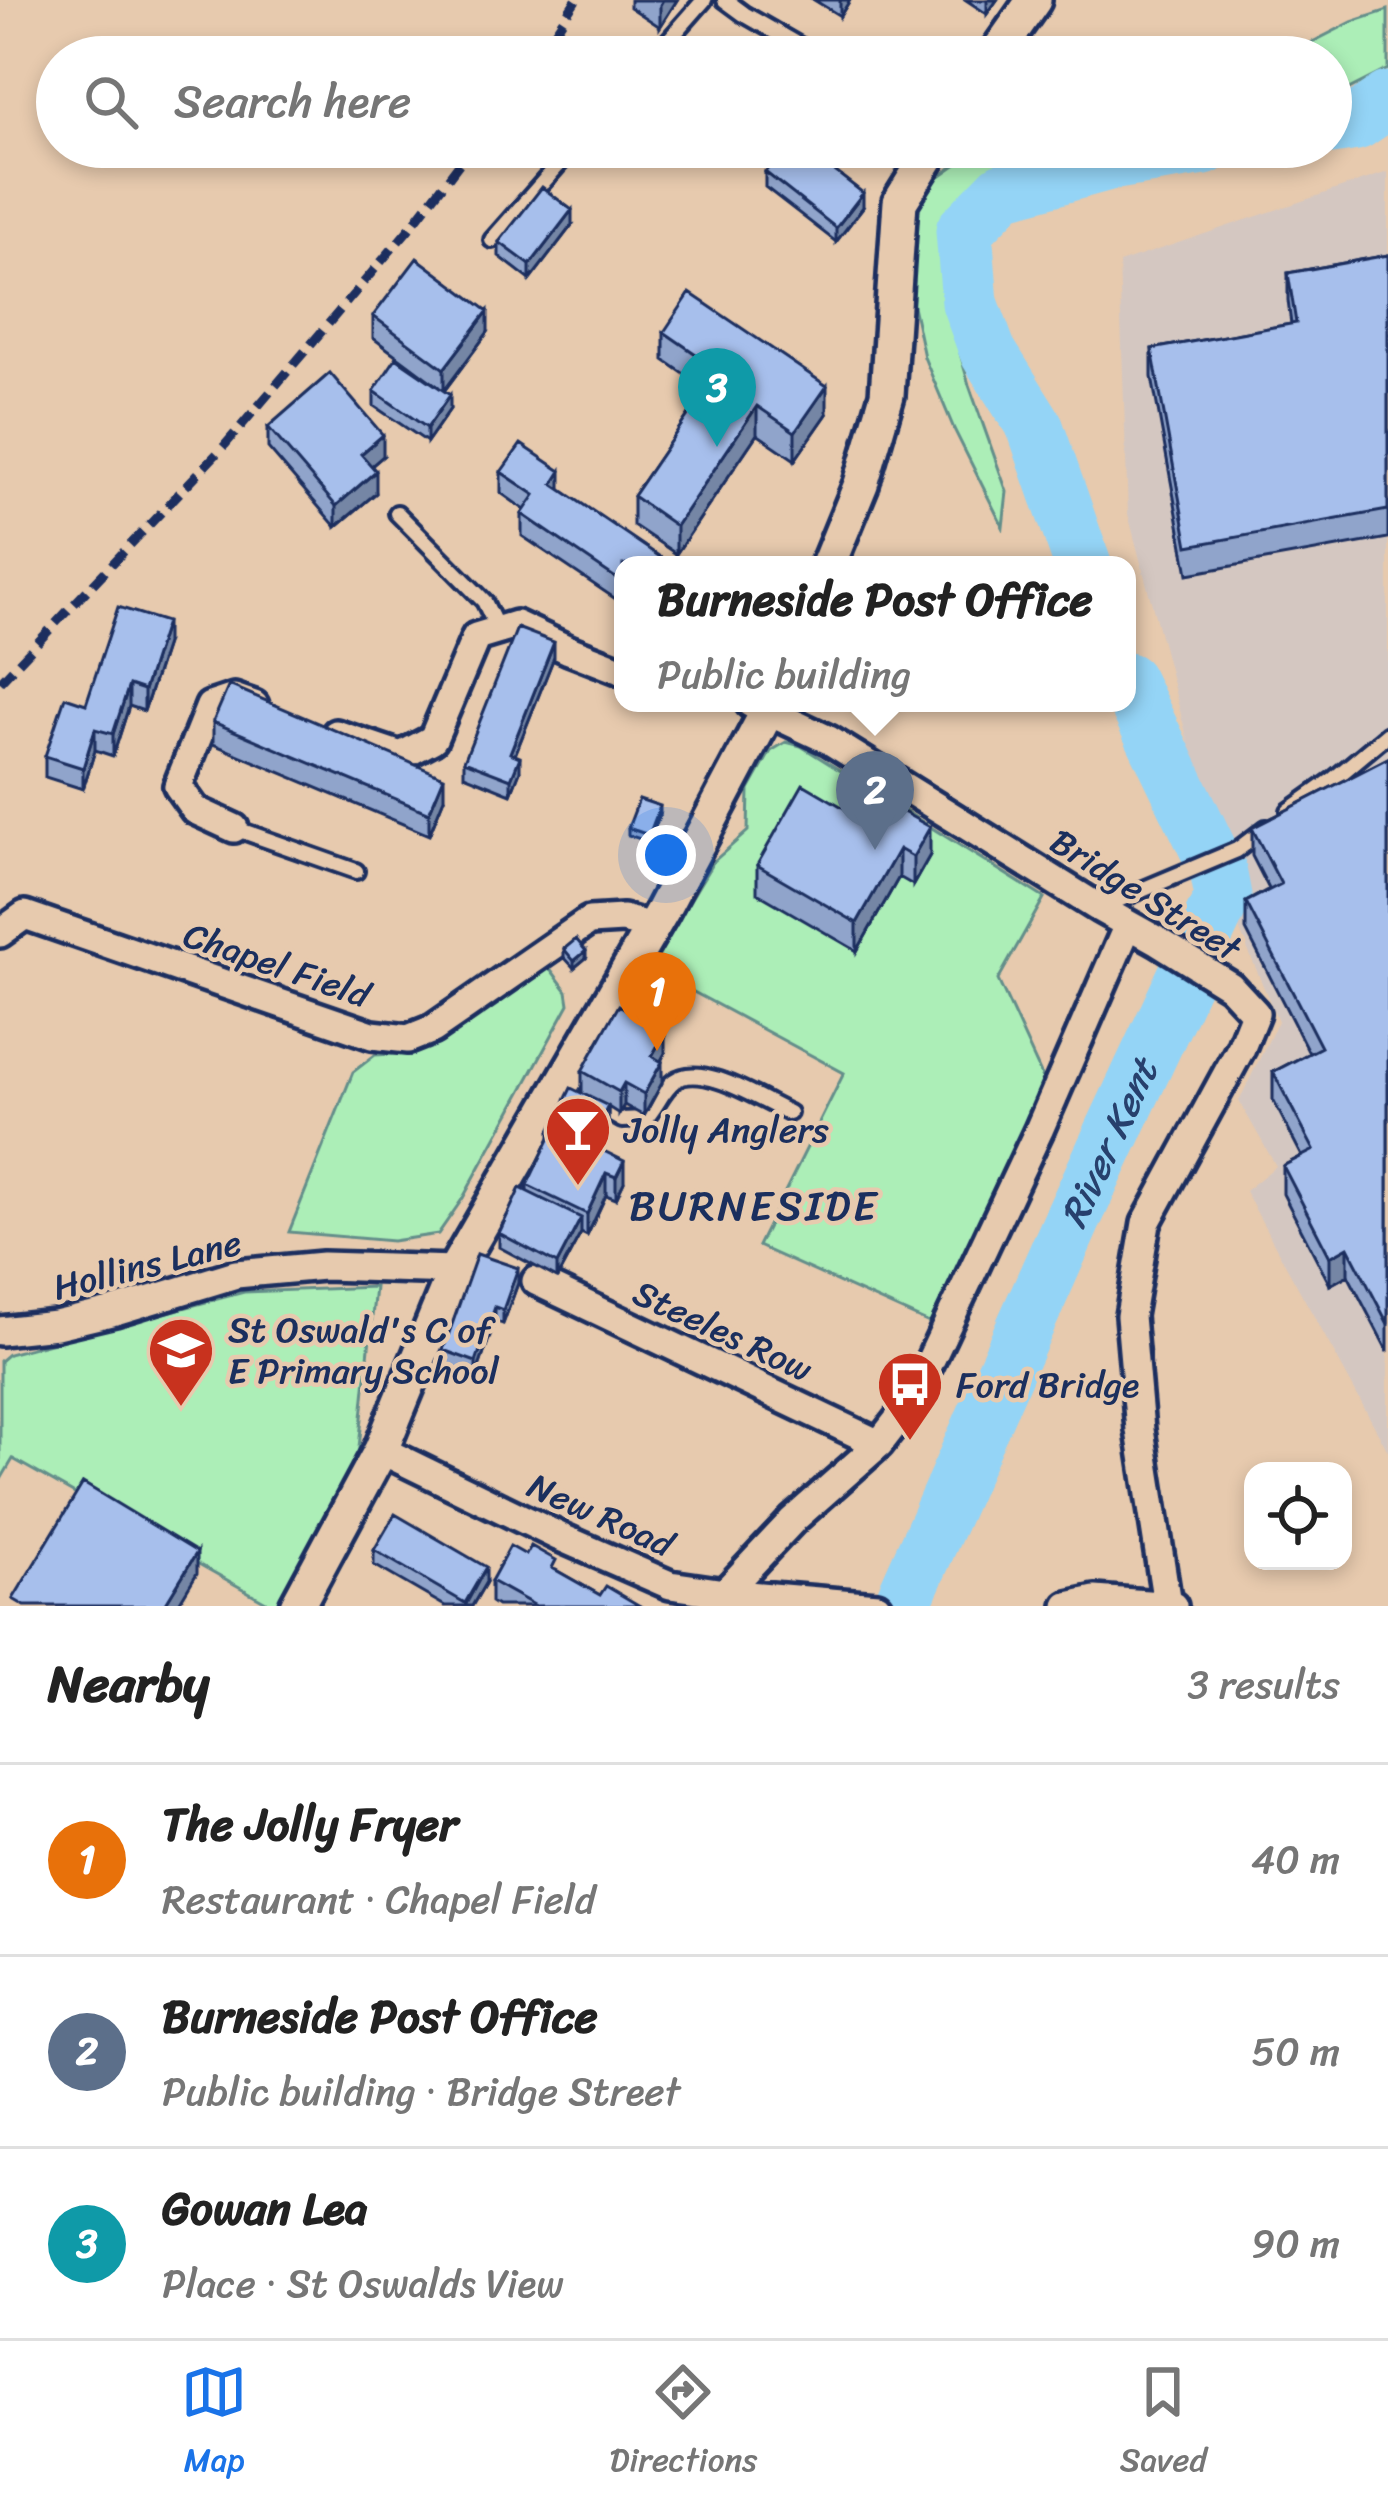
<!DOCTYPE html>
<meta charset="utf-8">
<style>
:root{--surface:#fff;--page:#f2f2f2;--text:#222;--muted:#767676;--line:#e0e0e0;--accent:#1a73e8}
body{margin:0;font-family:Sriracha,sans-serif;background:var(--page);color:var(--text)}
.controls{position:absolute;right:36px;bottom:36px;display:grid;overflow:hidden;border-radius:24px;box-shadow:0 6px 18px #0003}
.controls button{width:108px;height:108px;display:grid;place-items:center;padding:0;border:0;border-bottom:3px solid var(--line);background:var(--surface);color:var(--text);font:60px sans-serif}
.you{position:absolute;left:666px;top:855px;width:42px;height:42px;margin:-30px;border:9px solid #fff;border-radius:50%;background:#1a73e8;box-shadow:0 0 0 18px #1a73e833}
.badge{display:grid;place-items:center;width:78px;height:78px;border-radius:50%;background:var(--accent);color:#fff;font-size:39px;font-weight:700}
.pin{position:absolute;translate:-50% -99px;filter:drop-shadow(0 3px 6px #0008)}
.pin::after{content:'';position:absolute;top:63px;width:42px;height:36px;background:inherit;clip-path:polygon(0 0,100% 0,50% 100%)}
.popup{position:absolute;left:614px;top:556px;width:522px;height:156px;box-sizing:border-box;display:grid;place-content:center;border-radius:24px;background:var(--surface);filter:drop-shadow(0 3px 9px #0005);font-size:39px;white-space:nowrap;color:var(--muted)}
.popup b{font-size:45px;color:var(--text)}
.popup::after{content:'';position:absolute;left:50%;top:100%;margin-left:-24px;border:24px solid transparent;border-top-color:var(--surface)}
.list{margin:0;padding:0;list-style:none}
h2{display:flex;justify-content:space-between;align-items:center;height:156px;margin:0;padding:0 48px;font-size:51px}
h2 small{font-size:39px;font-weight:400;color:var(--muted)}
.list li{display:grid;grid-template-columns:78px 1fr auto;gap:36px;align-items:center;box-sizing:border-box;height:192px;padding:0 48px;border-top:3px solid var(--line)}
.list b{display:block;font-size:45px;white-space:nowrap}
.list p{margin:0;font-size:39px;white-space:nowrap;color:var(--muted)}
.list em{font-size:39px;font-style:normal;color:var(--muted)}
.icon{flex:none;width:66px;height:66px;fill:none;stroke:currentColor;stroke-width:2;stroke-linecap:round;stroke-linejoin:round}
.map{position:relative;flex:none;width:1388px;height:1606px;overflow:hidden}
.search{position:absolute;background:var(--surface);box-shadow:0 6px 18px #0003;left:36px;right:36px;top:36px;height:132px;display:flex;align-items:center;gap:30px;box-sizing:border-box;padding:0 42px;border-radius:66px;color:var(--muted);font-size:45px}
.sheet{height:732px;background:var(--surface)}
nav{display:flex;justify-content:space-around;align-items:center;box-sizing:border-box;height:168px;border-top:3px solid var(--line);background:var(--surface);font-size:33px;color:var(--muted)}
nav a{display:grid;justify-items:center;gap:6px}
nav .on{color:var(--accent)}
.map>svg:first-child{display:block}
</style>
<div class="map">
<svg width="1388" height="1606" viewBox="0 0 1388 1606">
<rect width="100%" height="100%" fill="#e7caae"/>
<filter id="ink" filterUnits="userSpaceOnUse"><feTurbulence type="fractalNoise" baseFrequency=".00833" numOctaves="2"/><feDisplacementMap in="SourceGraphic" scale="24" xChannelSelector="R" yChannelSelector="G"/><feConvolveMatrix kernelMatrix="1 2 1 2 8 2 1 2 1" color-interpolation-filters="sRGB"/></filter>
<g filter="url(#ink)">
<path fill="#d4c7c1" d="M 1388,172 L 1388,1451 L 1245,1191 L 1276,1166 L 1239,1101 L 1278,1021 L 1235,919 L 1128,514 L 1119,263 Z"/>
<path fill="#aceeb7" stroke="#648e8a" stroke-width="3" d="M 1388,10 L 1388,69 L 1331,98 L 1331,57 L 1283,57 L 1352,22 Z
M 981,147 L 1076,147 L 1008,171 L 969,189 L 956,218 L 946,304 L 969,385 L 1007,492 L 1003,527 L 954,429 L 924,357 L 909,287 L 921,189 Z
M 786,742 L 801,746 L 1044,898 L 998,980 L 1047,1087 L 936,1326 L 758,1246 L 844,1073 L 649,968 L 713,862 L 748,831 L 749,790 L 771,751 Z
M 546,963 L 567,991 L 569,1004 L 463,1198 L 438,1234 L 392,1241 L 289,1232 L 353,1072 L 375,1055 L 410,1053 L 438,1045 Z
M 375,1287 L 358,1458 L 277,1606 L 265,1606 L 266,1602 L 13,1459 L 0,1481 L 0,1361 L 8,1354 L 244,1292 Z"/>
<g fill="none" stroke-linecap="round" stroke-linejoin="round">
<g stroke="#94d4f6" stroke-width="57">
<path d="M 1331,126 L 1356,122 L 1388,100"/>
<path d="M 1083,565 L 1035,427 L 988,352 L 970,303 L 964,231 L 1003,191 L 1109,162 L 1204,147"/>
<path id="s1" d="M 901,1606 L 1074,1216 L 1223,896 L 1218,870 L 1127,681"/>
</g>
<defs>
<path id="service" d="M 725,0 L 744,14 L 819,57
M 654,57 L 704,0
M 492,240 L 574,147
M 397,513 L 484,601 L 498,630
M 1289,811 L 1334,779 L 1388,734
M 234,828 L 356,871
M 1099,908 L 1237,850 L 1266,828
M 592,1103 L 622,1120 L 645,1119 C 656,1108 662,1090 674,1081 C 701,1061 761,1100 789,1113"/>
<path id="minor" d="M 750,703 L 829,740 L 1099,908 L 1158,941 L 1230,986 L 1255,1013 L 1241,1048 L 1146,1223 L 1130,1316 L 1140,1430 L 1167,1604
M 336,734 L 401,756 L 433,739 L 476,637 L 516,625 L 569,650 L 623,671
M 234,828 L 195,810 L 178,786 L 210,706 L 234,698 L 254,705
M 0,933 L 25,915 L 372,1035 L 408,1039 L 433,1029 L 589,921 L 623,919 L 652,927
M 536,1281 L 879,1444
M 0,1331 L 56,1325 L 115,1311 L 236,1274 L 323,1266 L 455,1270
M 381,1450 L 560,1537 L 670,1585 L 725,1593 L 877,1606
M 712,1606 L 793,1520 L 879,1444 L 910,1404 L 1039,1130 L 1128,925
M 1068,1606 L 1095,1600 L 1173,1606"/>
<path id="tertiary" d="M 994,57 L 1034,0
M 828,565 L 861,484 L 887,395 L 900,202 L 934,147
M 297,1606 L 381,1450 L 455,1270 L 662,911 L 772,703"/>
</defs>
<use href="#service" stroke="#1b2f5e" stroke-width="22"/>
<use href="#minor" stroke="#1b2f5e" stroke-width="36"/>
<use href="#tertiary" stroke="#1b2f5e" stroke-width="42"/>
<use href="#service" stroke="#e7caae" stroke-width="14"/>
<use href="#minor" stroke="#e7caae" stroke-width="27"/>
<use href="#tertiary" stroke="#e7caae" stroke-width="33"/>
<path stroke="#1b2f5e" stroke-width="9" stroke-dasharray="18 9" stroke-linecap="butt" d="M 538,57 L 576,0
M 0,682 L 225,445 L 409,229 L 472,147"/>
</g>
<path fill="#90a4cb" stroke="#1b2f5e" stroke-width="3" d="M 630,0 L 677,0 L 660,27 L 630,7 Z
M 814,0 L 850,0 L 840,16 Z
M 966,0 L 997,0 L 987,14 Z
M 765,172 L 863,207 L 836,242 L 765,187 Z
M 572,225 L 530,280 L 499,256 L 499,242 Z
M 1388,255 L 1388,538 L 1188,574 L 1152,377 L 1152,349 L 1291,324 L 1288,301 L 1288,273 Z
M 373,316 L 488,332 L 444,391 L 450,409 L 427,442 L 374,406 L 374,391 L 436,385 L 373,338 Z
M 664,332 L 827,414 L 795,460 L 757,434 L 676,554 L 633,525 L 633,496 L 706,389 L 664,360 Z
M 268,427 L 383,456 L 371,466 L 376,493 L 336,527 L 268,448 Z
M 501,472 L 561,490 L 623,565 L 623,604 L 522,536 L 522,514 L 525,510 L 501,493 Z
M 166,644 L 144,711 L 129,706 L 113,756 L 95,750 L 83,789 L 45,777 L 45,756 L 86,704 Z
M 554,657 L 515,755 L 520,771 L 511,794 L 464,775 L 464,761 Z
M 213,722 L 444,798 L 429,835 L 213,744 Z
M 1388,758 L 1388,1352 L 1348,1275 L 1330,1285 L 1283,1194 L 1283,1166 L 1302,1156 L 1273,1100 L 1273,1072 L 1309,1053 L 1246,930 L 1246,902 L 1269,889 L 1252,856 L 1252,828 Z
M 851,812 L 891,818 L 930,855 L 913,885 L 899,877 L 857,951 L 757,893 L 757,865 Z
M 660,814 L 649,842 L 628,835 L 628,828 Z
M 564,949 L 586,958 L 574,968 L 564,957 Z
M 665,1053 L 661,1061 L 662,1083 L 644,1116 L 624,1105 L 619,1114 L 608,1107 L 608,1121 L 596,1147 L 624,1182 L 616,1199 L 606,1195 L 587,1236 L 581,1233 L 557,1278 L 499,1247 L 499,1233 L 527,1191 L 527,1185 L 550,1138 L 550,1131 L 582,1092 L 582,1071 Z
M 518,1283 L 503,1324 L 495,1321 L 476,1376 L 443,1365 L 443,1350 Z
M 374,1550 L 486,1582 L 472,1606 L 445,1606 L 374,1565 Z
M 556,1570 L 600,1595 L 640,1606 L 497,1606 L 491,1602 L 491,1581 Z"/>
<path fill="#7586a5" stroke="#1b2f5e" stroke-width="3" d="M 663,0 L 677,0 L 660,27 L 660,5 Z
M 841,0 L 850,0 L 840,16 L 840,2 Z
M 987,0 L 997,0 L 987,14 Z
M 863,193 L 863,207 L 836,242 L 836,228 Z
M 572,210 L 572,225 L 530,280 L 530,265 Z
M 488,311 L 488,332 L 444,391 L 444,369 Z
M 827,386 L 827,414 L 795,460 L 795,432 Z
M 450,395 L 450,409 L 427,442 L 427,428 Z
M 757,406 L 757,434 L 676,554 L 676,526 Z
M 383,435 L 383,456 L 361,475 L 361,454 Z
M 376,471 L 376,493 L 336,527 L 336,506 Z
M 561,471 L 561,493 L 553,484 Z
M 166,622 L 166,644 L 144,711 L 144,690 Z
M 554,642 L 554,657 L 510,767 L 510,753 Z
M 129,685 L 129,706 L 113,756 L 113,734 Z
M 95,729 L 95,750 L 83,789 L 83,768 Z
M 520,757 L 520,771 L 511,794 L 511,779 Z
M 444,777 L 444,798 L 429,835 L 429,813 Z
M 660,806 L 660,814 L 649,842 L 649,835 Z
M 930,827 L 930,855 L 913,885 L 913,857 Z
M 899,849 L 899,877 L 857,951 L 857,923 Z
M 586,951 L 586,958 L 574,968 L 574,961 Z
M 665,1032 L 665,1053 L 652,1077 L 652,1056 Z
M 662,1062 L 662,1083 L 644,1116 L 644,1094 Z
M 624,1083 L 624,1105 L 619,1114 L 619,1092 Z
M 608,1106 L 608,1121 L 587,1164 L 587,1150 Z
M 624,1161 L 624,1182 L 616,1199 L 616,1177 Z
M 606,1173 L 606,1195 L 587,1236 L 587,1214 Z
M 581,1218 L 581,1233 L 557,1278 L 557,1264 Z
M 1348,1247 L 1348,1275 L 1330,1285 L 1330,1257 Z
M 518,1268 L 518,1283 L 503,1324 L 503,1310 Z
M 495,1307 L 495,1321 L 476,1376 L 476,1362 Z
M 197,1552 L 197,1573 L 177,1606 L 164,1606 Z
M 486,1567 L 486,1582 L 472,1606 L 465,1606 Z"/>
<path fill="#a7bfec" stroke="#1b2f5e" stroke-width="3" d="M 785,147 L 804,147 L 863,193 L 836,228 L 765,172 Z
M 542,187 L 572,210 L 530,265 L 499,242 Z
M 1388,255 L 1388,510 L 1188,546 L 1152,349 L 1296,323 L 1288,273 Z
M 417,258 L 488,311 L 444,369 L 373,316 Z
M 690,293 L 827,386 L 795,432 L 757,406 L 676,526 L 633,496 L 719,370 L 664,332 Z
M 396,358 L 450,395 L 427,428 L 374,391 Z
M 330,373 L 383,435 L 361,454 L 376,471 L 336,506 L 268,427 Z
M 521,444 L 561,471 L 553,484 L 672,565 L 623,565 L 623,583 L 522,514 L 535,495 L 501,472 Z
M 118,607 L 166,622 L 144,690 L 129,685 L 113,734 L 95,729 L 83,768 L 45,756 L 65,697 L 86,704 Z
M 517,628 L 554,642 L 510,753 L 520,757 L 511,779 L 464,761 Z
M 229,685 L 444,777 L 429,813 L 213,722 Z
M 1388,758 L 1388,1324 L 1348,1247 L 1330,1257 L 1283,1166 L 1314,1150 L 1273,1072 L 1321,1047 L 1246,902 L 1281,884 L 1252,828 Z
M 803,784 L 851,812 L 859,799 L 891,818 L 896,808 L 930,827 L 913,857 L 899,849 L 857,923 L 757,865 Z
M 639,799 L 660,806 L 649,835 L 628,828 Z
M 576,939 L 586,951 L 574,961 L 564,949 Z
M 619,1005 L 665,1032 L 652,1056 L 662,1062 L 644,1094 L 624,1083 L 619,1092 L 582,1071 Z
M 571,1088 L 608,1106 L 590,1144 L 555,1127 L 552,1133 L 550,1131 Z
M 555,1127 L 624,1161 L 616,1177 L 606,1173 L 587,1214 L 527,1185 Z
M 520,1188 L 581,1218 L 557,1264 L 499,1233 Z
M 477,1254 L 518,1268 L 503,1310 L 495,1307 L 476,1362 L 443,1350 Z
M 83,1483 L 197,1552 L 164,1606 L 25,1606 L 13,1599 Z
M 395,1514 L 486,1567 L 465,1603 L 374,1550 Z
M 510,1546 L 526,1555 L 531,1546 L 556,1560 L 552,1568 L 600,1595 L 606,1586 L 640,1606 L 536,1606 L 491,1581 Z"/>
</g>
<defs>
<symbol id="bar-pin" viewBox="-11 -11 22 30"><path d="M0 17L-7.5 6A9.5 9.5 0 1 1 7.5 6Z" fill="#c8321e" stroke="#e7caae"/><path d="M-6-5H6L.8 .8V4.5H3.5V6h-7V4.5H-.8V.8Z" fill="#fff"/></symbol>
<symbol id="school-pin" viewBox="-11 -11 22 30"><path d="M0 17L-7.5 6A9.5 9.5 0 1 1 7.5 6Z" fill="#c8321e" stroke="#e7caae"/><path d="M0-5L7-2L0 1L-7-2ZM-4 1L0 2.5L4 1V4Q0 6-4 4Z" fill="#fff"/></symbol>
<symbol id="bus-pin" viewBox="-11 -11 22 30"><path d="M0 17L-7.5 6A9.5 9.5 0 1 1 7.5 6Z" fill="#c8321e" stroke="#e7caae"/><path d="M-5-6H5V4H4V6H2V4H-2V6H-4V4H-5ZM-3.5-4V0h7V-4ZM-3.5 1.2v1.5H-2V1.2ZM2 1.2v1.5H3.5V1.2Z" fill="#fff"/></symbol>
</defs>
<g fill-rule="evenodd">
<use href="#bar-pin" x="540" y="1091" width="76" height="104"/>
<use href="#school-pin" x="143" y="1312" width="76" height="104"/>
<use href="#bus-pin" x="872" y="1346" width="76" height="104"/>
</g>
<g text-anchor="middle" stroke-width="9" stroke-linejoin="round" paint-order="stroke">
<g font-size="36" fill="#1b2f5e" stroke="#e7caae">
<text transform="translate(1146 894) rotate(32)" y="13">Bridge Street</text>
<text transform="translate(277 964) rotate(19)" y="13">Chapel Field</text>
<text transform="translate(147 1264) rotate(-14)" y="13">Hollins Lane</text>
<text transform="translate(723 1330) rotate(25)" y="13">Steeles Row</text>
<text transform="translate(601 1514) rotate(24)" y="13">New Road</text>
</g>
<g font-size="36" fill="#1b2f5e" stroke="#e7caae" text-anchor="start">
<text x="624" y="1142">Jolly Anglers</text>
<text x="228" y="1342">St Oswald's C of<tspan x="228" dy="41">E Primary School</tspan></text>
<text x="956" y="1397">Ford Bridge</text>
</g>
<g font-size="39" font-style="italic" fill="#27406d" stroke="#e7caae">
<text dy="14" stroke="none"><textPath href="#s1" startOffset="507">River Kent</textPath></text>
</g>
<g font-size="42" letter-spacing="3" fill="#1b2f5e" stroke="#e7caae">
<text x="754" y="1220">BURNESIDE</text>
</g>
</g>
</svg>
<div class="controls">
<button><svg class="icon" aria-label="locate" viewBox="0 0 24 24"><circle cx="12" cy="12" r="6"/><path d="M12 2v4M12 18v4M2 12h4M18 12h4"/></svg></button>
</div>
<div class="you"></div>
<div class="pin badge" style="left:657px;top:1051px;background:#e8710a">1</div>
<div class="pin badge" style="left:875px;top:850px;background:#5c6f8a">2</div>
<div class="popup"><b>Burneside Post Office</b>Public building</div>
<div class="pin badge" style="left:717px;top:447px;background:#0f9aa8">3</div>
<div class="search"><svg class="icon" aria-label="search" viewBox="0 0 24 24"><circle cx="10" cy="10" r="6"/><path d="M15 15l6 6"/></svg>Search here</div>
</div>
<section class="sheet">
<h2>Nearby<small>3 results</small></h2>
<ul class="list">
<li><span class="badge" style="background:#e8710a">1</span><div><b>The Jolly Fryer</b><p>Restaurant · Chapel Field</p></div><em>40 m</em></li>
<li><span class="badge" style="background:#5c6f8a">2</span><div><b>Burneside Post Office</b><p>Public building · Bridge Street</p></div><em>50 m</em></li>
<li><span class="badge" style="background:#0f9aa8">3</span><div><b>Gowan Lea</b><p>Place · St Oswalds View</p></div><em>90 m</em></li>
</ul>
</section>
<nav>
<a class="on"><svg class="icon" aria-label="map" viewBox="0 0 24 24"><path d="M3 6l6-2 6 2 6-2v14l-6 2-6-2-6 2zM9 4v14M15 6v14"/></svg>Map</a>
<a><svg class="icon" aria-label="directions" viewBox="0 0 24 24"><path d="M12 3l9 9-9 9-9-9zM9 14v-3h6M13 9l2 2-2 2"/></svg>Directions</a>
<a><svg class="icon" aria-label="saved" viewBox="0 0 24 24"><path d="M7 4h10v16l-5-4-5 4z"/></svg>Saved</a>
</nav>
